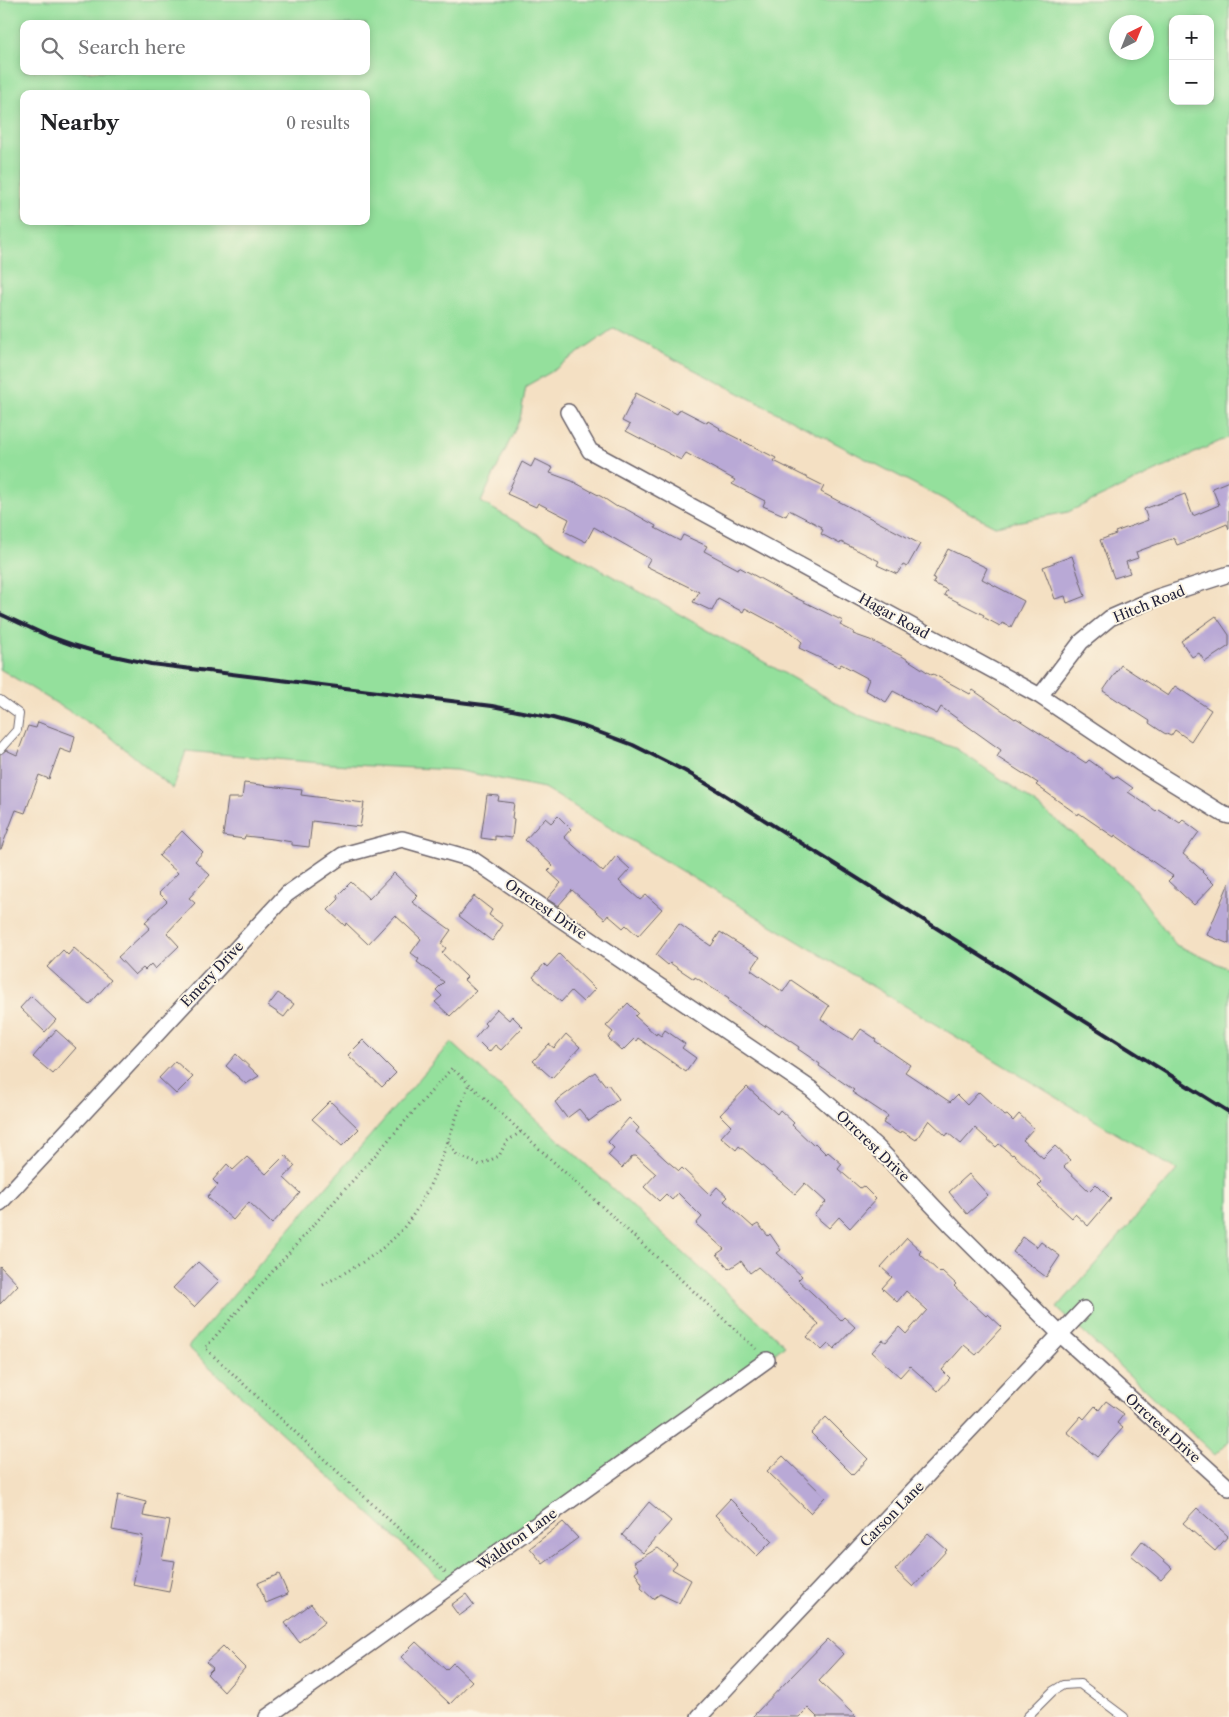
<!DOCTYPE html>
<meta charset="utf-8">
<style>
:root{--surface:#fff;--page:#f6f6f6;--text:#202124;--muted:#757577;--line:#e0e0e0}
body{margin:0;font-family:"Libre Caslon Text",serif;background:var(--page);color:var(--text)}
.controls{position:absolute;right:15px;top:15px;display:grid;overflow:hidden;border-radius:10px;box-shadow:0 2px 8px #0003}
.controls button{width:45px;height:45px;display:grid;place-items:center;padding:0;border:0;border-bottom:1px solid var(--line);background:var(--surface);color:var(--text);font:25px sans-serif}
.compass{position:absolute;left:1109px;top:15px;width:45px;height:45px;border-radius:50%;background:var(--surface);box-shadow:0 2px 8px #0003;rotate:43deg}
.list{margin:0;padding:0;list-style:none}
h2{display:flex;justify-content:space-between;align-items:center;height:65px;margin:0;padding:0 20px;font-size:21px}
h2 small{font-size:16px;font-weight:400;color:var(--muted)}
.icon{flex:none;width:28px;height:28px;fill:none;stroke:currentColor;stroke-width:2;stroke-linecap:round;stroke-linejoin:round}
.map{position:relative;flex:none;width:1229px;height:1717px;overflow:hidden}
.search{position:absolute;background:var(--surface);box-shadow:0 2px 8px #0003;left:20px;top:20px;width:350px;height:55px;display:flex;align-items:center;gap:12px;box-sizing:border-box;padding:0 18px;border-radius:10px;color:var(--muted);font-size:19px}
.panel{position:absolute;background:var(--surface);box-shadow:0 2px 8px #0003;left:20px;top:90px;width:350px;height:135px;border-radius:10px}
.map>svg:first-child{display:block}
</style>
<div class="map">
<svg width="1229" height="1717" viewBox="0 0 1229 1717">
<rect width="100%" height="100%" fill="#fcf5e5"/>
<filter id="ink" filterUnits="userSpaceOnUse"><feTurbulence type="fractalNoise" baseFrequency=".02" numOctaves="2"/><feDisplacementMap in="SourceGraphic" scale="10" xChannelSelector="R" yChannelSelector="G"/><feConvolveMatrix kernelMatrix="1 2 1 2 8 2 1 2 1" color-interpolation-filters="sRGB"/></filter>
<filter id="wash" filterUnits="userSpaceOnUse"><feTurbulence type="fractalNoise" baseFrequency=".0096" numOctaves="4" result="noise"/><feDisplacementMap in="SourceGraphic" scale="20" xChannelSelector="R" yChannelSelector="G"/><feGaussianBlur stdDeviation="1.12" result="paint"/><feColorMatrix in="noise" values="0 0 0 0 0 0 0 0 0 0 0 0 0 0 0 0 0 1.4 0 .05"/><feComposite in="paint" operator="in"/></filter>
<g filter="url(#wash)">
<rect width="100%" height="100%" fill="#f4e0c3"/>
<path fill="#94e09c" stroke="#5b816c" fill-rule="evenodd" d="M 0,0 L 1229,0 L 1229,437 L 1068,512 L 995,526 L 614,328 L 551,372 L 526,386 L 520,419 L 481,502 L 856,714 L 955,748 L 1019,791 L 1084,842 L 1133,887 L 1176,945 L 1229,969 L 1229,1441 L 1215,1455 L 1057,1308 L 1177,1170 L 544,788 L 456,770 L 332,764 L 186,751 L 173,789 L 107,734 L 0,669 ZM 1173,19 L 1210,19 L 1210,101 L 1173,101 ZM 1116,22 L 1146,22 L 1146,52 L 1116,52 ZM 24,24 L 366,24 L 366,71 L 24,71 ZM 24,94 L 366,94 L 366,221 L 24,221 Z
M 451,1042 L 785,1345 L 767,1360 L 449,1587 L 188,1347 Z"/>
<g id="blocks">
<path fill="#b9a9d6" d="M 636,393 L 677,414 L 680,409 L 707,423 L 708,421 L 720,428 L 719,429 L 776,458 L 774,461 L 824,486 L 821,492 L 920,544 L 907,567 L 903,565 L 897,574 L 877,565 L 879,561 L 841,542 L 840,544 L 821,534 L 823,530 L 821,529 L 822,527 L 789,510 L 786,516 L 763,506 L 765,501 L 732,484 L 735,480 L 686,453 L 681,460 L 626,431 L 630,425 L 622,421 Z
M 535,459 L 553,468 L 550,473 L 572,481 L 602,497 L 617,507 L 618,506 L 626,509 L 656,526 L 655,528 L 680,541 L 683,535 L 707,546 L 704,551 L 738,569 L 739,567 L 788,594 L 843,621 L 840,625 L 854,632 L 853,634 L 870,640 L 902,656 L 932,675 L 933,674 L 970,694 L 973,690 L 1015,719 L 1016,718 L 1086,763 L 1089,760 L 1114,778 L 1116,776 L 1133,788 L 1128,792 L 1156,811 L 1158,809 L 1180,823 L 1183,820 L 1199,832 L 1183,854 L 1203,871 L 1202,872 L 1214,884 L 1194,905 L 1168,881 L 1173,876 L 1115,835 L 1114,837 L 1079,813 L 1078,815 L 1036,785 L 1038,783 L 997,757 L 1001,750 L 941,707 L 937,714 L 893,691 L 886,702 L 865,690 L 869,679 L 841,664 L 839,667 L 799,648 L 802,642 L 792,633 L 745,608 L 743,612 L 718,599 L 712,611 L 693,602 L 699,592 L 646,566 L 650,559 L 594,527 L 586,542 L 564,531 L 569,519 L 538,503 L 536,507 L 507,494 L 522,462 L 531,467 Z
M 1229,481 L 1229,529 L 1227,524 L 1201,535 L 1201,536 L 1177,545 L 1174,538 L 1136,552 L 1138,558 L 1126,562 L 1130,573 L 1114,578 L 1100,540 L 1116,534 L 1115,532 L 1148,520 L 1144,509 L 1185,494 L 1193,516 L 1219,505 L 1212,488 Z
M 948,549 L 987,568 L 982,579 L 1024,601 L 1011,627 L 1002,623 L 1000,626 L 983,617 L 984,615 L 944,595 L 947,590 L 933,583 L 935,579 L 933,578 Z
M 1072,556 L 1085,596 L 1067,603 L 1065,596 L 1055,599 L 1043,567 Z
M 1216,616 L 1229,635 L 1229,646 L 1205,662 L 1199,653 L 1192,657 L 1181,641 Z
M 1121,665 L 1168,696 L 1175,686 L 1211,710 L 1191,741 L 1175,730 L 1171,736 L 1164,733 L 1149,723 L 1150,721 L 1103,691 Z
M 38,722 L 75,736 L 71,753 L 60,749 L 49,779 L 39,775 L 25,813 L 16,810 L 1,849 L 0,849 L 0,754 L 6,750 L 17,755 L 28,726 L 36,728 Z
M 244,783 L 302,790 L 301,795 L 364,803 L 360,827 L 312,821 L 309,847 L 292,845 L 292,842 L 273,839 L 245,836 L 244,839 L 223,836 L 228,798 L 242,798 Z
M 487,795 L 499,796 L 498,801 L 514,803 L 512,818 L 514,819 L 512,838 L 495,836 L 495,840 L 481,838 Z
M 558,816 L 571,829 L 564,837 L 603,872 L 616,856 L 630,869 L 619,881 L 640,900 L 646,895 L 662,909 L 638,936 L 626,925 L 623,928 L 608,915 L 605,919 L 572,890 L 558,906 L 547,899 L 561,883 L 548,871 L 553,866 L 525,840 L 545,818 L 551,823 Z
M 182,831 L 203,852 L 195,861 L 210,875 L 189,898 L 195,903 L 167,933 L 179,946 L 155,969 L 151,964 L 145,970 L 143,968 L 135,975 L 118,957 L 150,928 L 145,922 L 167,901 L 159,893 L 178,873 L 159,856 Z
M 394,873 L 418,896 L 412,902 L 451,930 L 441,944 L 446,948 L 442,953 L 467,977 L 464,980 L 476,991 L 450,1016 L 435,1002 L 442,996 L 436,990 L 444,982 L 417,962 L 419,959 L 411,953 L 421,939 L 395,915 L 368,944 L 346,923 L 345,926 L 328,910 L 339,899 L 337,896 L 351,882 L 369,899 Z
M 1229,883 L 1229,944 L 1207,935 Z
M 474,896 L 492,910 L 489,915 L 503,925 L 492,941 L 459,916 Z
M 679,924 L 711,946 L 720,932 L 745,948 L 760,957 L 751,970 L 783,992 L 791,980 L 829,1006 L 821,1019 L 853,1040 L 861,1029 L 876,1039 L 875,1041 L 910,1065 L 905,1072 L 950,1102 L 957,1095 L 967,1105 L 979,1092 L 1005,1116 L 1007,1115 L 1013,1121 L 1019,1114 L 1034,1128 L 1023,1140 L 1043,1158 L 1055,1146 L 1070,1160 L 1064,1167 L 1089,1191 L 1096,1184 L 1111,1199 L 1088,1226 L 1075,1214 L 1072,1218 L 1038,1186 L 1042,1182 L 1013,1154 L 1012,1155 L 999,1144 L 996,1147 L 975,1128 L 961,1144 L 948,1133 L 946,1136 L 929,1120 L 916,1140 L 902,1131 L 900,1134 L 883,1123 L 888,1116 L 852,1092 L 854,1090 L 819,1066 L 820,1064 L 798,1049 L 799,1047 L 766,1025 L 765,1027 L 728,1001 L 729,999 L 695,977 L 694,979 L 670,963 L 668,965 L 656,955 Z
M 74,948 L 111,980 L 89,1005 L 47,967 L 63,950 L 68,955 Z
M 559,954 L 595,989 L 583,1002 L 571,991 L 561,1002 L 533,977 L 544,964 L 547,967 Z
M 278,993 L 294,1004 L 284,1017 L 268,1006 Z
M 31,996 L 56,1020 L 45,1032 L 20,1008 Z
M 628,1003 L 638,1013 L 635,1016 L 656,1035 L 657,1033 L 661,1036 L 665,1030 L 685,1044 L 682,1048 L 696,1058 L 686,1072 L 638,1038 L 636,1041 L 634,1039 L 622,1051 L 608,1038 L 613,1032 L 606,1026 Z
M 497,1009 L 509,1020 L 512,1016 L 523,1027 L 501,1050 L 495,1045 L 489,1052 L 475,1038 L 486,1025 L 484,1023 Z
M 56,1030 L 76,1048 L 53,1074 L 33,1057 Z
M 566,1034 L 580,1047 L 552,1078 L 533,1061 L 549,1044 L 554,1048 Z
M 363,1040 L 396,1073 L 382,1087 L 348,1055 Z
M 236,1054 L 259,1076 L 246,1084 L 226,1066 Z
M 175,1061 L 193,1077 L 176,1094 L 159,1078 Z
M 595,1072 L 606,1086 L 608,1084 L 619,1099 L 589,1121 L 579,1109 L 567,1118 L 555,1102 Z
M 747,1087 L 777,1114 L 780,1110 L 794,1123 L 792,1125 L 813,1145 L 815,1143 L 826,1154 L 828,1152 L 842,1164 L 838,1169 L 860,1188 L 863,1186 L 876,1199 L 850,1228 L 839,1217 L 829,1228 L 814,1215 L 826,1202 L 805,1183 L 795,1194 L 739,1146 L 736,1150 L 721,1137 L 731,1126 L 720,1115 Z
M 330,1101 L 359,1129 L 342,1146 L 312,1119 Z
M 629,1118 L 639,1128 L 636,1132 L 666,1160 L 679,1171 L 682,1168 L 710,1195 L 717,1187 L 728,1197 L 724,1201 L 753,1227 L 758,1224 L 768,1236 L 770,1234 L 781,1250 L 777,1253 L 802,1276 L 798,1280 L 841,1320 L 844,1317 L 855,1327 L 834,1349 L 828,1344 L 822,1350 L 807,1337 L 819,1324 L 758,1267 L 750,1273 L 741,1261 L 729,1269 L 717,1254 L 724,1249 L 696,1224 L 702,1217 L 678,1193 L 672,1200 L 666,1194 L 659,1201 L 644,1187 L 656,1174 L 636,1156 L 633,1156 L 622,1168 L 608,1155 L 614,1148 L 608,1142 Z
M 285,1155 L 295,1166 L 284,1178 L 300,1193 L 272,1224 L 249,1202 L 233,1220 L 207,1197 L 218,1185 L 213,1180 L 227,1164 L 233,1170 L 247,1157 L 266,1174 Z
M 969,1174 L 988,1195 L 967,1214 L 949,1192 Z
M 1023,1237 L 1037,1247 L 1041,1242 L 1060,1256 L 1046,1277 L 1013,1252 Z
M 907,1238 L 921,1251 L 919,1253 L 940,1273 L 942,1271 L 956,1284 L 954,1286 L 986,1316 L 988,1314 L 1002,1327 L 976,1355 L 964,1345 L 942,1370 L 950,1378 L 938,1391 L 910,1366 L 900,1377 L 872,1352 L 883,1340 L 886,1342 L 899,1327 L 906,1334 L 927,1310 L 906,1291 L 897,1302 L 882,1288 L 892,1277 L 881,1267 Z
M 198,1262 L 219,1281 L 194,1307 L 173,1288 Z
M 0,1266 L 18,1285 L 0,1304 Z
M 1106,1401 L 1124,1414 L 1117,1423 L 1123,1428 L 1097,1457 L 1067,1432 L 1081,1416 L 1084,1419 L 1095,1406 L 1099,1410 Z
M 826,1417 L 868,1459 L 853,1475 L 811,1433 Z
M 783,1456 L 825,1497 L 810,1513 L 767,1471 Z
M 118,1495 L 146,1502 L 143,1516 L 170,1521 L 162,1559 L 175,1561 L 169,1592 L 133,1585 L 143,1536 L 112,1530 Z
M 730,1499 L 772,1541 L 757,1556 L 715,1515 Z
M 649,1502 L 671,1521 L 643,1553 L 622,1535 Z
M 1197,1508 L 1228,1536 L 1215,1551 L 1183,1523 Z
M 563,1522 L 578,1538 L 543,1564 L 530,1548 Z
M 928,1533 L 947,1550 L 913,1587 L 895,1570 Z
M 1142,1541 L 1172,1568 L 1161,1580 L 1131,1555 Z
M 658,1548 L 677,1563 L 672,1569 L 691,1580 L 679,1603 L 660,1594 L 653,1599 L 641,1588 L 642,1584 L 635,1572 L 639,1569 L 634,1562 Z
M 279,1574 L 288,1594 L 266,1603 L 258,1583 Z
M 466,1594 L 474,1605 L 459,1616 L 451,1605 Z
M 311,1604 L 325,1622 L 299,1642 L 285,1623 Z
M 828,1639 L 844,1654 L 819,1681 L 856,1717 L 817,1717 L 808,1708 L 799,1717 L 752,1717 Z
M 416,1642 L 446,1670 L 453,1663 L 472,1681 L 450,1704 L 401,1657 Z
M 223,1646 L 245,1668 L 224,1692 L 207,1674 L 213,1668 L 206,1662 Z"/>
</g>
</g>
<g filter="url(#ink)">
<use href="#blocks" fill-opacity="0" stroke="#6c646b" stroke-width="1"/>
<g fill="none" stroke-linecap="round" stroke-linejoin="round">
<defs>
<path id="lane" d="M 0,700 L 19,714 L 17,730 L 0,749
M 1027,1717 L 1053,1691 L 1063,1685 L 1080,1684 L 1124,1717"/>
<path id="street" d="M 568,412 L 590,451 L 1040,696 L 1140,763 L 1223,814 L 1229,816
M 1040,696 L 1081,642 L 1110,618 L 1158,597 L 1229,574
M 0,1203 L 287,894 L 343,855 L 402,839 L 472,859 L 811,1089 L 877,1147 L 954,1228 L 1061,1335 L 1229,1488
M 267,1717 L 767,1360
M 699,1717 L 1084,1309"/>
</defs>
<use href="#lane" stroke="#6c646b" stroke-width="10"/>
<use href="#street" stroke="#6c646b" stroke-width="18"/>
<path stroke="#6c646b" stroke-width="3" stroke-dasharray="1 4" stroke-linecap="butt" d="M 448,1141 L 457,1155 L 480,1165 L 499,1156 L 506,1142 L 522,1131
M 323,1285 C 348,1271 375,1257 396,1236 C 435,1196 448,1134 469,1084
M 445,1572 L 205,1348 L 452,1068 L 756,1349"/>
<use href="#lane" stroke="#fff" stroke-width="8"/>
<use href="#street" stroke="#fff" stroke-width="15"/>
<path stroke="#22223b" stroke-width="4" d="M 0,614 L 48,636 L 73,645 L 100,653 L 151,664 L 492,706 L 553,718 L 585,727 L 633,745 L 685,771 L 712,787 L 1229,1112"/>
</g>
</g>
<g text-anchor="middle" stroke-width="4" stroke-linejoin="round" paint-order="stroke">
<g font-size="14" fill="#22223b" stroke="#fcf5e5">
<text transform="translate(1149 604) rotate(-22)" y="5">Hitch Road</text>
<text transform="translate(894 616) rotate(29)" y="5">Hagar Road</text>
<text transform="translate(546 909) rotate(34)" y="5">Orrcrest Drive</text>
<text transform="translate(212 974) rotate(-47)" y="5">Emery Drive</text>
<text transform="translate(873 1146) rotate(44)" y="5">Orrcrest Drive</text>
<text transform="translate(1163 1428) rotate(42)" y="5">Orrcrest Drive</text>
<text transform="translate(892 1514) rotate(-46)" y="5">Carson Lane</text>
<text transform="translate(517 1539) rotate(-36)" y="5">Waldron Lane</text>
</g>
</g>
</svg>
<div class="controls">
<button>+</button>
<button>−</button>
</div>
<svg class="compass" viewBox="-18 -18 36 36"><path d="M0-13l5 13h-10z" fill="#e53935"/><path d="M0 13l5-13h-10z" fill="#757577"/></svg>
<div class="search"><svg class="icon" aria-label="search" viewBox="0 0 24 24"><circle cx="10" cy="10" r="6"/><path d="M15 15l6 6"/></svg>Search here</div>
<section class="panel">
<h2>Nearby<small>0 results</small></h2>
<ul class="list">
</ul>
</section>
</div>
